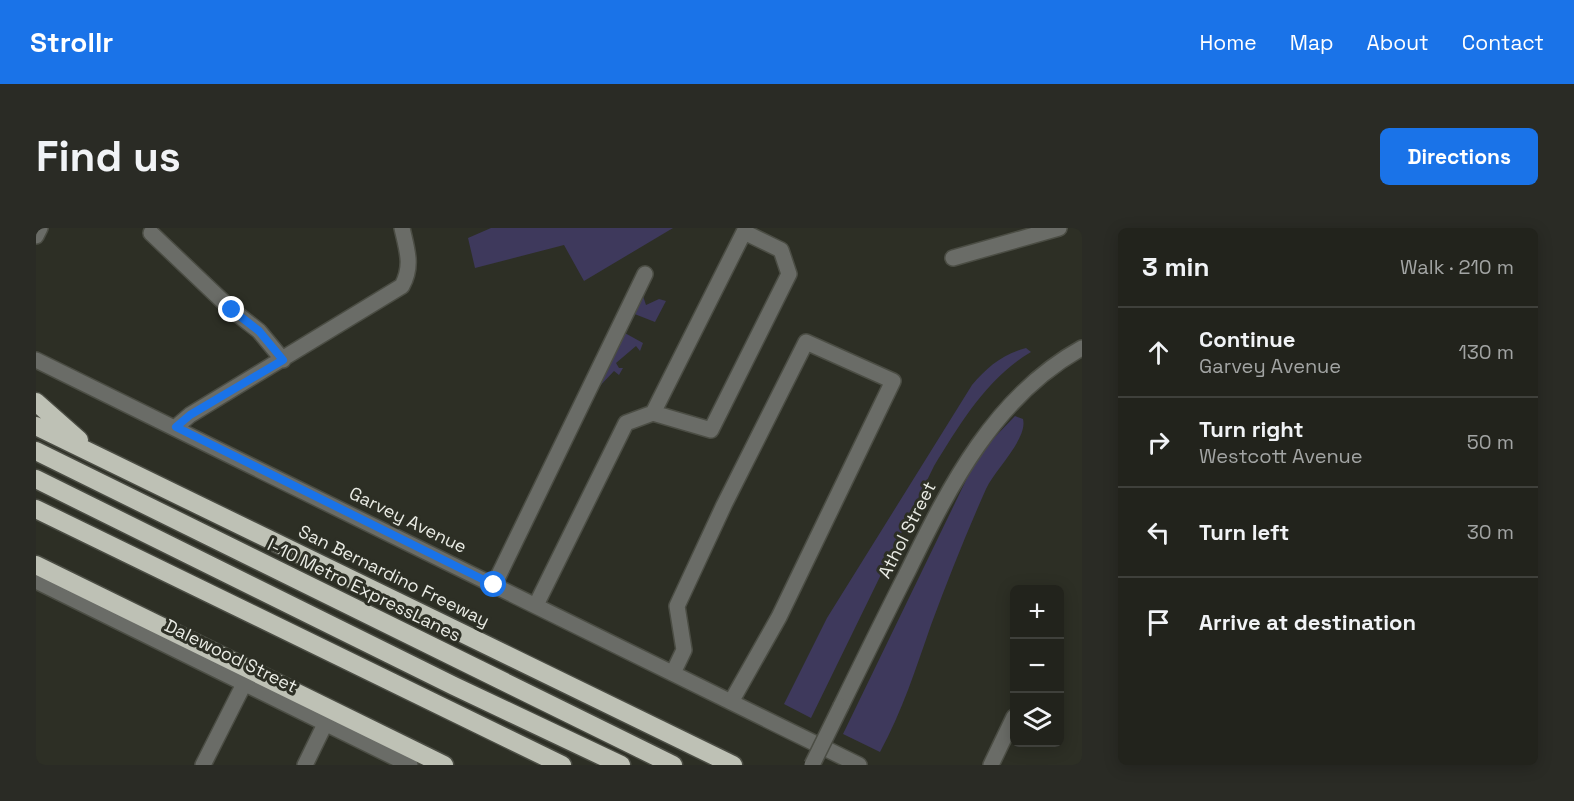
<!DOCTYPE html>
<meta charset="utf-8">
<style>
:root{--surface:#22231c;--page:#2a2b25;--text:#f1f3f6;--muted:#a2a4a3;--line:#3f403b;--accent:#1a73e8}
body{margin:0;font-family:"Space Grotesk",sans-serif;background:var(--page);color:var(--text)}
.controls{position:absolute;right:18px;bottom:18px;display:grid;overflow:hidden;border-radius:9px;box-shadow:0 3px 15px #0003}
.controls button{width:54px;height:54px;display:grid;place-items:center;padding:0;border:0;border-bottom:2px solid var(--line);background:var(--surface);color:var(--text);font:30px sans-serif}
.stop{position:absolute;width:18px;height:18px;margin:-14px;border:4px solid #1a73e8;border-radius:50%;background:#fff}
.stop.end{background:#1a73e8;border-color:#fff;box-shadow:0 2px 6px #0008}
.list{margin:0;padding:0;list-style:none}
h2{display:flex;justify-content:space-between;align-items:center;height:78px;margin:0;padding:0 24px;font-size:26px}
h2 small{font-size:20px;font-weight:400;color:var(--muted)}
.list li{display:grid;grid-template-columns:39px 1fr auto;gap:18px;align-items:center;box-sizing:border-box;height:90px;padding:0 24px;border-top:2px solid var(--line)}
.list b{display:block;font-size:22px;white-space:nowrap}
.list p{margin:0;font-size:20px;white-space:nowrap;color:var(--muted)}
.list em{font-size:20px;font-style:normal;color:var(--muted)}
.icon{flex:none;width:33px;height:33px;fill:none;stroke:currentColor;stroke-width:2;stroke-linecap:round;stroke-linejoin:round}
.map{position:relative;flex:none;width:1046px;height:537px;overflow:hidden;border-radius:9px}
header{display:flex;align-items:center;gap:36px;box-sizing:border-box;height:84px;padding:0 30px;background:var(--accent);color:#fff}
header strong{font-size:28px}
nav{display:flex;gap:33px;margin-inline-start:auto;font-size:21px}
.intro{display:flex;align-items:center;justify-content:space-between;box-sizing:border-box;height:144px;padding:0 36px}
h1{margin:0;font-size:42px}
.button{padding:15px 27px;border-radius:9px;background:var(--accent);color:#fff;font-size:21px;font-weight:700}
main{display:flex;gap:36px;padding:0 36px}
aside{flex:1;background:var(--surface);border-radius:9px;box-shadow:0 3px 15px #0003}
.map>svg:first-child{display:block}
</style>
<header>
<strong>Strollr</strong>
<nav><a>Home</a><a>Map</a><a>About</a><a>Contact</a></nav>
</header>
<div class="intro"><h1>Find us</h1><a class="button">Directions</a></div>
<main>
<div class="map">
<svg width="1046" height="537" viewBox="0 0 1046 537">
<rect width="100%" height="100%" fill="#2d2f25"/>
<path fill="#3e395c" d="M 455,0 L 637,0 L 548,53 L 528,17 L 439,40 L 432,10 Z
M 606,65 L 610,77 L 623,71 L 630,73 L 619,94 L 596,85 Z
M 587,104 L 607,115 L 604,123 L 600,118 L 580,135 L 583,140 L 587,140 L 583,147 L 578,143 L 562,160 Z
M 990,120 L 995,124 C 951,150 924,196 898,238 L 775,490 L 748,476 L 791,390 L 936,157 C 951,139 967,126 990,120 Z
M 979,188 L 987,191 C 992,211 959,241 950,261 C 930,306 912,351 895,397 C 880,440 866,484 844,524 L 807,506 L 935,242 L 956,212 Z"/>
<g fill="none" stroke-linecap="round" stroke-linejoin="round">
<defs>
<path id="minor" d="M 115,5 L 196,82 L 223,103 L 247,132
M 0,8 L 4,0
M 917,30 L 1023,0
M 0,132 L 823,537
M 140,199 L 154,187 L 366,58 C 377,38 371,22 366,0
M 0,353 L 374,537
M 458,357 L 609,46
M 500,377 L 590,195 L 617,185 L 708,4 L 745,22 L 753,46 L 675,202 L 617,185
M 637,445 L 648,422 L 641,378 L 688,277 L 770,114 L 857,153 L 743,389 L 695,474
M 805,478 C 827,433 849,388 872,343 C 914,257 959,168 1046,120
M 167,537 L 208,456
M 269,537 L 289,496
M 955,537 L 978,489"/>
<path id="highway" d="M 0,174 L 43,212
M 0,198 L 697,537
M 0,223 L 637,537
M 0,251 L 418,458 L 585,537
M 0,281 L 526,537
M 0,337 L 408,537"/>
</defs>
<use href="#minor" stroke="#4b4d44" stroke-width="18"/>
<use href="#highway" stroke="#4b4d44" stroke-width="21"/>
<use href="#minor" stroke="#6a6c67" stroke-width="15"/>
<use href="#highway" stroke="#bec1b5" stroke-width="18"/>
<defs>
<path id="minor-bridge" d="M 776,537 L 805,478"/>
</defs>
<use href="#minor-bridge" stroke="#4b4d44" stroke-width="18" stroke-linecap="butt"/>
<use href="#minor-bridge" stroke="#6a6c67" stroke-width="15"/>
</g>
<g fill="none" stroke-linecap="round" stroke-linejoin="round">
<path stroke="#1a73e8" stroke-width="8" d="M 196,82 L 223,103 L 247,132 L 154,187 L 140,199 L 458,357"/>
</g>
<g text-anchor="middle" stroke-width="6" stroke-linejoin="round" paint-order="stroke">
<g font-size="18" fill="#eaece5" stroke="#2d2f25">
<text transform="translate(372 292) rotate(26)" y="6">Garvey Avenue</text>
<text transform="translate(871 302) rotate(-63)" y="6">Athol Street</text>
<text transform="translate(358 348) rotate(26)" y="6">San Bernardino Freeway</text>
<text transform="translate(328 362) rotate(26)" y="6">I-10 Metro ExpressLanes</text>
<text transform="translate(195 428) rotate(26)" y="6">Dalewood Street</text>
</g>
</g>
</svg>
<div class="controls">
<button>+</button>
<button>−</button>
<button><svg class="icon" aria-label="layers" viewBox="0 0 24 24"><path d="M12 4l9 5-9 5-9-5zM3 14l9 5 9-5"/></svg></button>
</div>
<div class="stop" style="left:458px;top:357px"></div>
<div class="stop end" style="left:196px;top:82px"></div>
</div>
<aside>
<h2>3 min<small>Walk · 210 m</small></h2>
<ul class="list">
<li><svg class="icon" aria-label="ahead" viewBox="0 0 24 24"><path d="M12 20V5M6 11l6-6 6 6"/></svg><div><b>Continue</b><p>Garvey Avenue</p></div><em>130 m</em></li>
<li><svg class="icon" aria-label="right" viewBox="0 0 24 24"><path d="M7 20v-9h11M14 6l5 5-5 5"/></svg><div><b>Turn right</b><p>Westcott Avenue</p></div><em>50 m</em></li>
<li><svg class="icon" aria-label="left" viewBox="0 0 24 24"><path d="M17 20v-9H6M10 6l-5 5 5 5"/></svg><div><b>Turn left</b></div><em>30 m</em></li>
<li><svg class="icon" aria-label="arrive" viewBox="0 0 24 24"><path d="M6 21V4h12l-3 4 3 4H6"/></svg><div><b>Arrive at destination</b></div></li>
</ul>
</aside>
</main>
